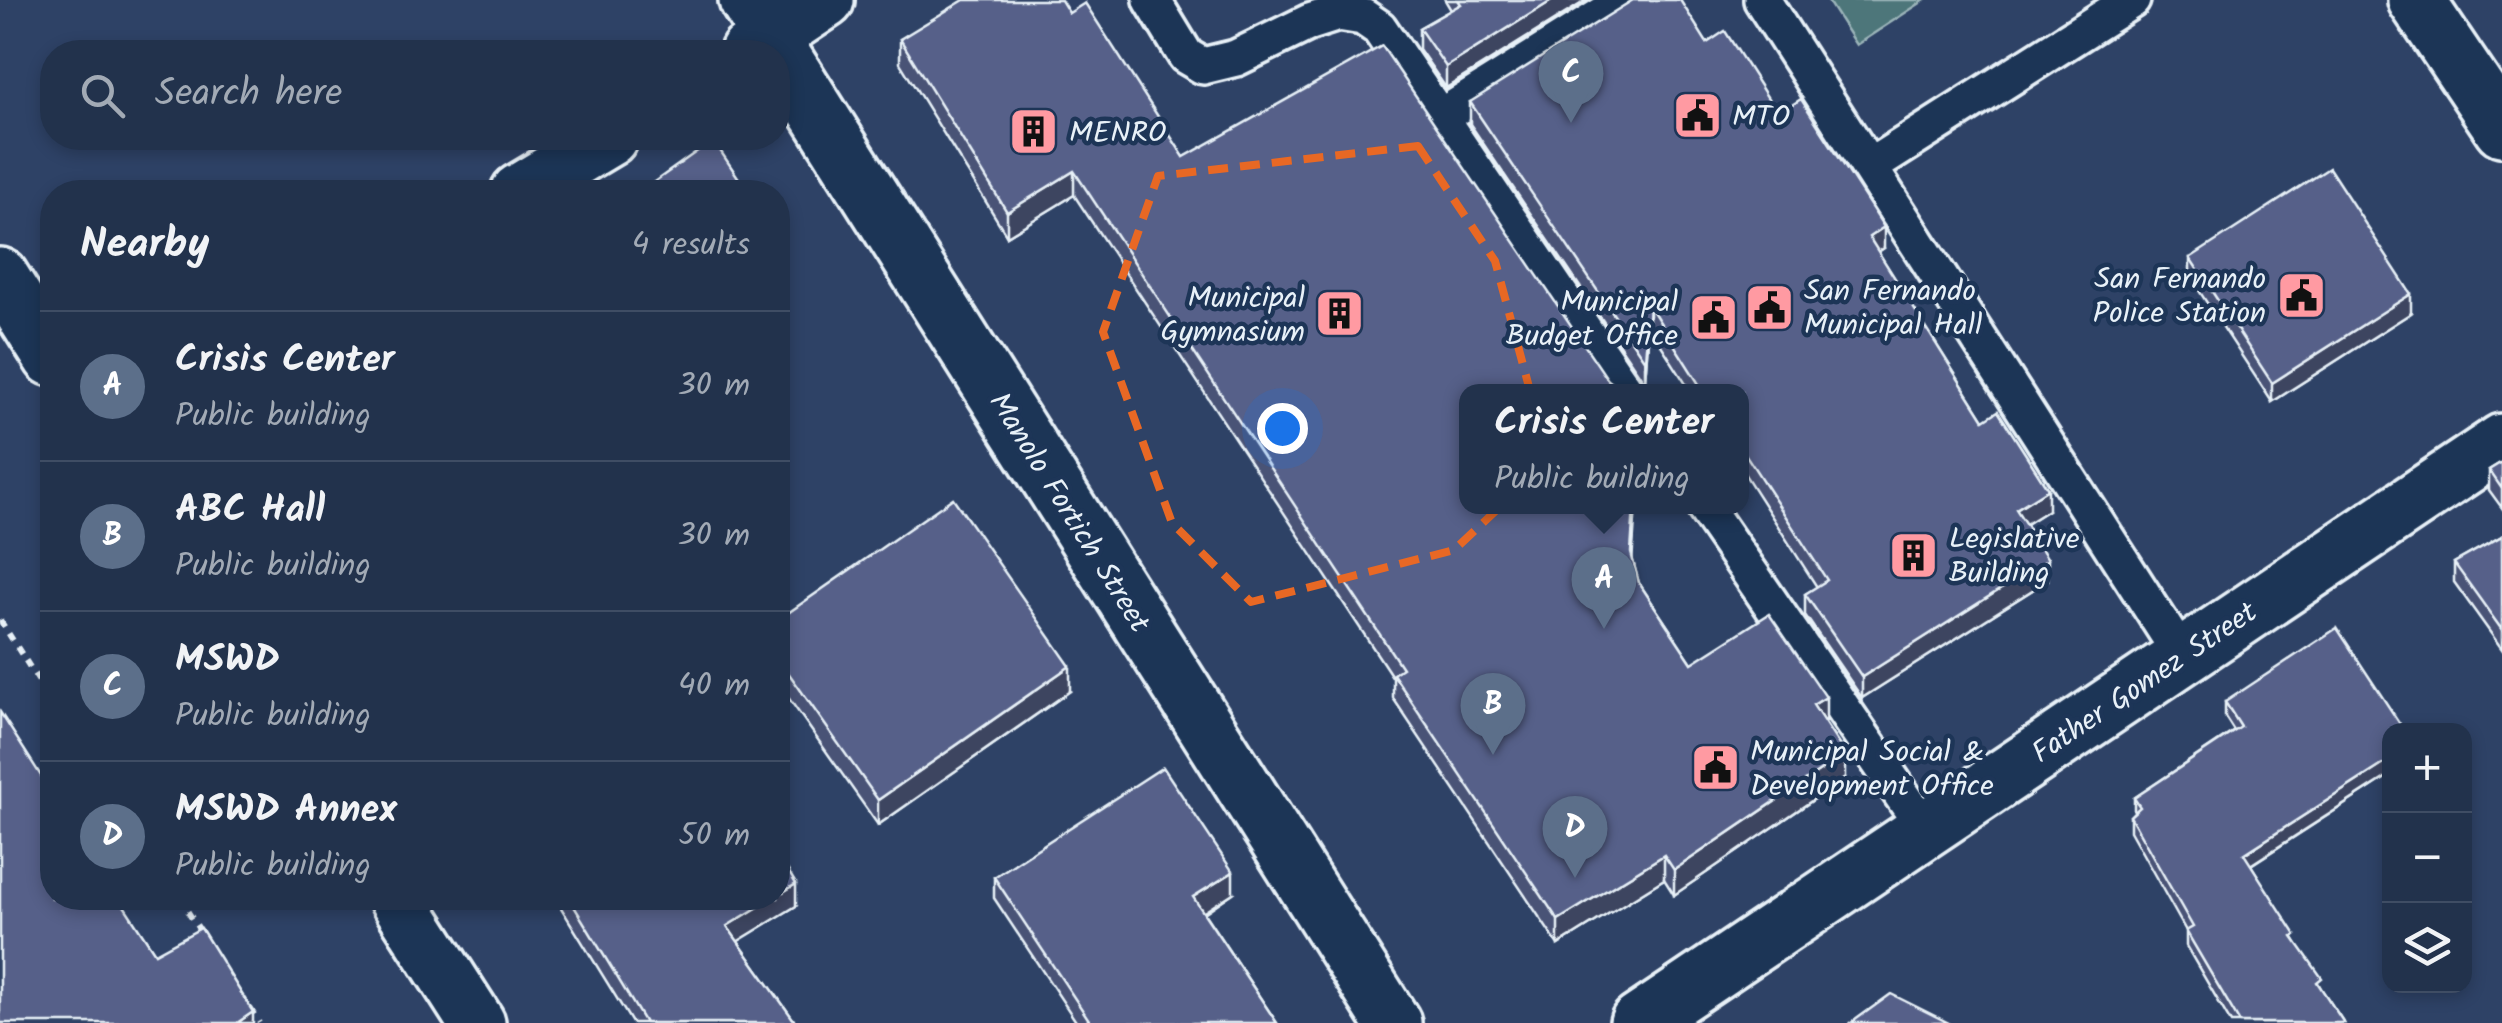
<!DOCTYPE html>
<meta charset="utf-8">
<style>
:root{--surface:#22324c;--page:#2a3a53;--text:#f1f3f6;--muted:#a2aab5;--line:#3f4d64;--accent:#ff9aa2}
body{margin:0;font-family:Kalam,sans-serif;background:var(--page);color:var(--text)}
.controls{position:absolute;right:30px;bottom:30px;display:grid;overflow:hidden;border-radius:20px;box-shadow:0 5px 15px #0003}
.controls button{width:90px;height:90px;display:grid;place-items:center;padding:0;border:0;border-bottom:2px solid var(--line);background:var(--surface);color:var(--text);font:50px sans-serif}
.you{position:absolute;left:1282px;top:428px;width:35px;height:35px;margin:-25px;border:8px solid #fff;border-radius:50%;background:#1a73e8;box-shadow:0 0 0 15px #1a73e833}
.badge{display:grid;place-items:center;width:65px;height:65px;border-radius:50%;background:var(--accent);color:#fff;font-size:32px;font-weight:700}
.pin{position:absolute;translate:-50% -82px;filter:drop-shadow(0 2px 5px #0008)}
.pin::after{content:'';position:absolute;top:52px;width:35px;height:30px;background:inherit;clip-path:polygon(0 0,100% 0,50% 100%)}
.popup{position:absolute;left:1459px;top:384px;width:290px;height:130px;box-sizing:border-box;display:grid;place-content:center;border-radius:20px;background:var(--surface);filter:drop-shadow(0 2px 8px #0005);font-size:32px;white-space:nowrap;color:var(--muted)}
.popup b{font-size:38px;color:var(--text)}
.popup::after{content:'';position:absolute;left:50%;top:100%;margin-left:-20px;border:20px solid transparent;border-top-color:var(--surface)}
.list{margin:0;padding:0;list-style:none}
h2{display:flex;justify-content:space-between;align-items:center;height:130px;margin:0;padding:0 40px;font-size:42px}
h2 small{font-size:32px;font-weight:400;color:var(--muted)}
.list li{display:grid;grid-template-columns:65px 1fr auto;gap:30px;align-items:center;box-sizing:border-box;height:150px;padding:0 40px;border-top:2px solid var(--line)}
.list b{display:block;font-size:38px;white-space:nowrap}
.list p{margin:0;font-size:32px;white-space:nowrap;color:var(--muted)}
.list em{font-size:32px;font-style:normal;color:var(--muted)}
.icon{flex:none;width:55px;height:55px;fill:none;stroke:currentColor;stroke-width:2;stroke-linecap:round;stroke-linejoin:round}
.map{position:relative;flex:none;width:2502px;height:1023px;overflow:hidden}
.search{position:absolute;background:var(--surface);box-shadow:0 5px 15px #0003;left:40px;top:40px;width:750px;height:110px;display:flex;align-items:center;gap:25px;box-sizing:border-box;padding:0 35px;border-radius:40px;color:var(--muted);font-size:38px}
.panel{position:absolute;background:var(--surface);box-shadow:0 5px 15px #0003;left:40px;top:180px;width:750px;height:730px;border-radius:40px}
.map>svg:first-child{display:block}
</style>
<div class="map">
<svg width="2502" height="1023" viewBox="0 0 2502 1023">
<rect width="100%" height="100%" fill="#2e4266"/>
<filter id="ink" filterUnits="userSpaceOnUse"><feTurbulence type="fractalNoise" baseFrequency=".01" numOctaves="2"/><feDisplacementMap in="SourceGraphic" scale="20" xChannelSelector="R" yChannelSelector="G"/><feConvolveMatrix kernelMatrix="1 2 1 2 8 2 1 2 1" color-interpolation-filters="sRGB"/></filter>
<g filter="url(#ink)">
<path fill="#4e767a" stroke="#9bb4b9" stroke-width="2.5" d="M 1827,0 L 1925,0 L 1856,45 Z"/>
<g fill="none" stroke-linecap="round" stroke-linejoin="round">
<defs>
<path id="lane" d="M 1152,0 L 1186,56 L 1203,66 L 1236,58 L 1310,22 L 1338,13 L 1363,17 L 1379,28 L 1626,392
M 1762,0 L 2182,656
M 1440,117 L 1627,0
M 1871,166 L 2132,0
M 1704,506 L 1926,830"/>
<path id="street" d="M 747,0 L 1393,1023
M 748,52 L 826,0
M 519,192 L 609,138
M 0,276 L 52,358
M 397,898 L 477,1023
M 1638,1023 L 2502,442"/>
<path id="highway" d="M 2416,0 L 2502,128"/>
</defs>
<use href="#lane" stroke="#e8f1f8" stroke-width="42"/>
<use href="#street" stroke="#e8f1f8" stroke-width="62"/>
<use href="#highway" stroke="#e8f1f8" stroke-width="62"/>
<path stroke="#e8f1f8" stroke-width="6" stroke-dasharray="8 8" stroke-linecap="butt" d="M 0,620 L 52,702
M 179,898 L 202,934
M 250,1008 L 259,1023"/>
<use href="#lane" stroke="#1d3557" stroke-width="35"/>
<use href="#street" stroke="#1d3557" stroke-width="55"/>
<use href="#highway" stroke="#1d3557" stroke-width="55"/>
</g>
<path fill="#4a5376" stroke="#e8f1f8" stroke-width="2.5" d="M 1445,0 L 1587,0 L 1446,88 L 1419,49 L 1419,28 L 1451,10 Z
M 1069,13 L 1184,157 L 1608,380 L 1616,386 L 1627,389 L 1643,380 L 1470,124 L 1470,102 L 1707,43 L 1778,114 L 1884,248 L 1878,252 L 1984,420 L 2048,510 L 2026,524 L 2048,580 L 1862,698 L 1805,615 L 1805,594 L 1817,587 L 1742,470 L 1742,392 L 1691,392 L 1649,326 L 1645,382 L 1643,380 L 1632,558 L 1639,583 L 1692,663 L 1826,721 L 1824,722 L 1845,778 L 1674,895 L 1664,879 L 1558,945 L 1393,698 L 1393,678 L 1074,195 L 1007,236 L 900,63 L 900,39 Z
M 2190,258 L 2411,313 L 2272,402 L 2190,277 Z
M 2502,462 L 2502,508 L 2489,490 L 2489,470 Z
M 2502,536 L 2502,649 L 2454,582 L 2454,563 Z
M 778,620 L 1070,691 L 878,825 L 778,683 Z
M 2225,702 L 2390,730 L 2390,775 L 2251,865 L 2296,941 L 2322,990 L 2344,1023 L 2231,1023 L 2186,946 L 2186,931 L 2130,831 L 2130,816 L 2134,812 L 2134,798 L 2234,731 L 2225,717 Z
M 994,877 L 1233,893 L 1204,913 L 1277,1023 L 1077,1023 L 994,898 Z
M 555,898 L 778,898 L 796,906 L 737,941 L 796,1023 L 632,1023 Z"/>
<path fill="#3c4460" stroke="#e8f1f8" stroke-width="2.5" d="M 1553,0 L 1587,0 L 1446,88 L 1446,67 Z
M 1074,171 L 1074,195 L 1007,236 L 1007,212 Z
M 1884,227 L 1884,248 L 1869,258 L 1869,237 Z
M 2411,294 L 2411,313 L 2272,402 L 2272,383 Z
M 1649,305 L 1649,326 L 1645,382 L 1645,361 Z
M 2048,489 L 2048,510 L 2016,530 L 2016,509 Z
M 1634,506 L 1636,506 L 1631,577 L 1631,553 Z
M 2048,559 L 2048,580 L 1862,698 L 1862,677 Z
M 1070,666 L 1070,691 L 878,825 L 878,800 Z
M 1826,697 L 1826,721 L 1813,729 L 1813,705 Z
M 1845,754 L 1845,778 L 1674,895 L 1674,870 Z
M 2390,760 L 2390,775 L 2244,869 L 2244,854 Z
M 1664,855 L 1664,879 L 1558,945 L 1558,920 Z
M 1233,872 L 1233,893 L 1193,919 L 1193,897 Z
M 796,884 L 796,906 L 727,948 L 727,926 L 773,898 L 778,898 L 778,895 Z
M 253,1012 L 253,1023 L 237,1023 Z"/>
<path fill="#566189" stroke="#e8f1f8" stroke-width="2.5" d="M 964,0 L 1061,0 L 1069,13 L 1085,3 L 1184,157 L 1382,46 L 1608,380 L 1616,386 L 1627,389 L 1643,380 L 1642,392 L 1466,392 L 1466,506 L 1634,506 L 1631,553 L 1639,583 L 1692,663 L 1769,614 L 1826,697 L 1813,705 L 1845,754 L 1674,870 L 1664,855 L 1558,920 L 1393,674 L 1402,668 L 1074,171 L 1007,212 L 900,39 Z
M 1458,0 L 1553,0 L 1446,67 L 1419,28 L 1461,4 Z
M 1633,0 L 1680,0 L 1707,43 L 1725,31 L 1778,114 L 1801,99 L 1884,227 L 1869,237 L 1984,420 L 1998,411 L 2048,489 L 2016,509 L 2048,559 L 1862,677 L 1805,594 L 1827,580 L 1742,449 L 1742,392 L 1704,392 L 1649,305 L 1645,361 L 1470,102 Z
M 713,140 L 748,192 L 640,192 Z
M 2329,168 L 2411,294 L 2272,383 L 2190,258 Z
M 2502,462 L 2502,489 L 2489,470 Z
M 953,498 L 1070,666 L 878,800 L 778,658 L 778,620 Z
M 2502,536 L 2502,630 L 2454,563 Z
M 2337,628 L 2404,730 L 2390,730 L 2390,760 L 2244,854 L 2296,935 L 2293,937 L 2322,978 L 2317,982 L 2344,1023 L 2240,1023 L 2186,931 L 2193,927 L 2130,816 L 2140,807 L 2134,798 L 2241,727 L 2225,702 Z
M 0,712 L 52,793 L 52,898 L 119,898 L 155,953 L 201,928 L 253,1012 L 237,1023 L 0,1023 Z
M 1163,767 L 1233,872 L 1193,897 L 1277,1023 L 1091,1023 L 994,877 Z
M 778,854 L 796,884 L 778,895 Z
M 569,898 L 773,898 L 727,926 L 796,1023 L 645,1023 Z
M 1891,994 L 1949,1023 L 1851,1023 Z"/>
</g>
<path fill="none" stroke="#e86824" stroke-width="8" stroke-dasharray="20 12" stroke-linejoin="round" d="M 1418,146 L 1495,261 L 1549,461 L 1454,550 L 1251,602 L 1172,523 L 1103,332 L 1158,176 Z"/>
<defs>
<symbol id="civic-square" viewBox="-11 -11 22 22"><rect x="-9" y="-9" width="18" height="18" rx="4" fill="#ff9aa2" stroke="#1d3557"/><path d="M-.6-6.5H3V-4.5H.6V-3L4-1V1h2V6H-6V1h2V-1L-.6-3ZM-1.2 2.5V6h2.4V2.5Z" fill="#111"/></symbol>
<symbol id="building-square" viewBox="-11 -11 22 22"><rect x="-9" y="-9" width="18" height="18" rx="4" fill="#ff9aa2" stroke="#1d3557"/><path d="M-4-6H4V6H1V3H-1V6H-4ZM-2.5-4.3h1.7v1.8h-1.7ZM.8-4.3h1.7v1.8H.8ZM-2.5-1h1.7V.8h-1.7ZM.8-1h1.7V.8H.8Z" fill="#111"/></symbol>
</defs>
<g fill-rule="evenodd">
<use href="#civic-square" x="1670" y="88" width="55" height="55"/>
<use href="#building-square" x="1006" y="104" width="55" height="55"/>
<use href="#civic-square" x="2274" y="268" width="55" height="55"/>
<use href="#civic-square" x="1742" y="280" width="55" height="55"/>
<use href="#building-square" x="1312" y="286" width="55" height="55"/>
<use href="#civic-square" x="1686" y="290" width="55" height="55"/>
<use href="#building-square" x="1886" y="528" width="55" height="55"/>
<use href="#civic-square" x="1688" y="740" width="55" height="55"/>
</g>
<g text-anchor="middle" stroke-width="9" stroke-linejoin="round" paint-order="stroke">
<g font-size="30" fill="#e8f1f8" stroke="#1d3557" text-anchor="start">
<text x="1732" y="126">MTO</text>
<text x="1069" y="142">MENRO</text>
<text x="2266" y="288" text-anchor="end">San Fernando<tspan x="2266" dy="34">Police Station</tspan></text>
<text x="1804" y="300">San Fernando<tspan x="1804" dy="34">Municipal Hall</tspan></text>
<text x="1305" y="307" text-anchor="end">Municipal<tspan x="1305" dy="34">Gymnasium</tspan></text>
<text x="1678" y="311" text-anchor="end">Municipal<tspan x="1678" dy="34">Budget Office</tspan></text>
<text x="1949" y="548">Legislative<tspan x="1949" dy="34">Building</tspan></text>
<text x="1750" y="761">Municipal Social &amp;<tspan x="1750" dy="34">Development Office</tspan></text>
</g>
<g font-size="30" fill="#e8f1f8" stroke="#1d3557">
<text transform="translate(1070 512) rotate(58)" y="10">Manolo Fortich Street</text>
<text transform="translate(2144 682) rotate(-34)" y="10">Father Gomez Street</text>
</g>
</g>
</svg>
<div class="controls">
<button>+</button>
<button>−</button>
<button><svg class="icon" aria-label="layers" viewBox="0 0 24 24"><path d="M12 4l9 5-9 5-9-5zM3 14l9 5 9-5"/></svg></button>
</div>
<div class="you"></div>
<div class="pin badge" style="left:1604px;top:629px;background:#5c6f8a">A</div>
<div class="popup"><b>Crisis Center</b>Public building</div>
<div class="pin badge" style="left:1493px;top:755px;background:#5c6f8a">B</div>
<div class="pin badge" style="left:1571px;top:123px;background:#5c6f8a">C</div>
<div class="pin badge" style="left:1575px;top:878px;background:#5c6f8a">D</div>
<div class="search"><svg class="icon" aria-label="search" viewBox="0 0 24 24"><circle cx="10" cy="10" r="6"/><path d="M15 15l6 6"/></svg>Search here</div>
<section class="panel">
<h2>Nearby<small>4 results</small></h2>
<ul class="list">
<li><span class="badge" style="background:#5c6f8a">A</span><div><b>Crisis Center</b><p>Public building</p></div><em>30 m</em></li>
<li><span class="badge" style="background:#5c6f8a">B</span><div><b>ABC Hall</b><p>Public building</p></div><em>30 m</em></li>
<li><span class="badge" style="background:#5c6f8a">C</span><div><b>MSWD</b><p>Public building</p></div><em>40 m</em></li>
<li><span class="badge" style="background:#5c6f8a">D</span><div><b>MSWD Annex</b><p>Public building</p></div><em>50 m</em></li>
</ul>
</section>
</div>
